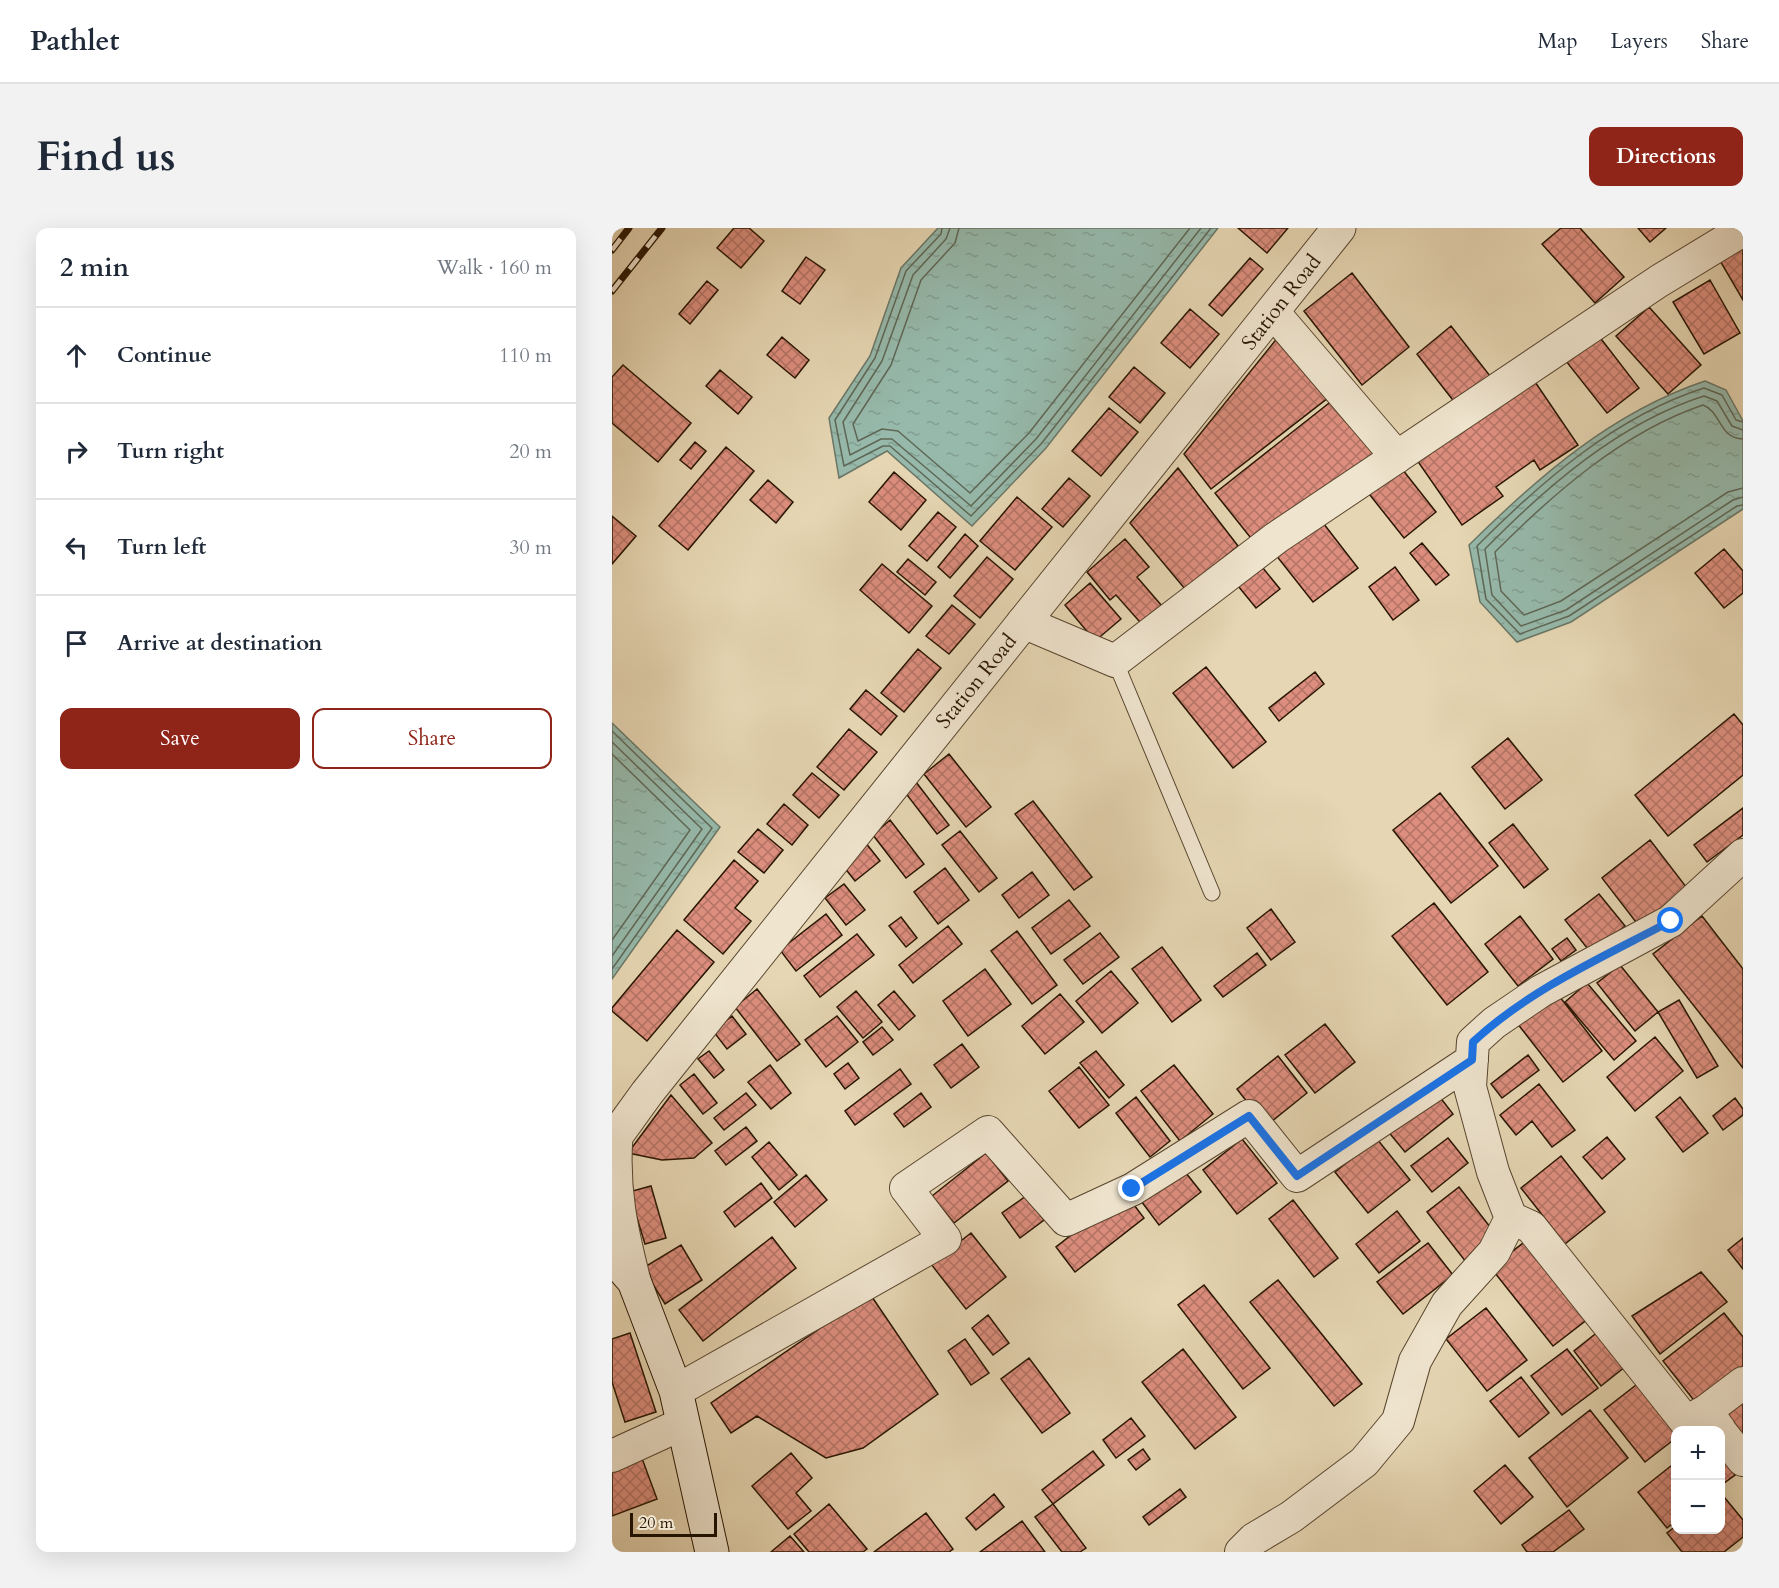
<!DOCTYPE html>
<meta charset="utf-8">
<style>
:root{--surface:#fff;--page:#f2f2f3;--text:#1f2937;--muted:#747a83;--line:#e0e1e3;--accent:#8f2418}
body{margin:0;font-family:Cardo,serif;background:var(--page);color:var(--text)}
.controls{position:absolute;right:18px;bottom:18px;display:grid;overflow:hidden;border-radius:12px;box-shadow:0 6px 24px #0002}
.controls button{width:54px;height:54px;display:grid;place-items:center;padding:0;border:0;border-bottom:2px solid var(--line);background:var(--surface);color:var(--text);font:30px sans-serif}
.scale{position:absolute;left:18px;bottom:15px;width:87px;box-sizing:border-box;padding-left:6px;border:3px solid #281501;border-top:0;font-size:16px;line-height:21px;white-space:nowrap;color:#281501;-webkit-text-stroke:4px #efe4ce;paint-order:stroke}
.stop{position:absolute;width:18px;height:18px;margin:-14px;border:4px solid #1a73e8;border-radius:50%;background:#fff}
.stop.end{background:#1a73e8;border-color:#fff;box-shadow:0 2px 6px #0008}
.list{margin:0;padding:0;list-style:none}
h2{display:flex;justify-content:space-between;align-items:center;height:78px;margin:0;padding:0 24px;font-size:26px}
h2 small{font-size:20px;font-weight:400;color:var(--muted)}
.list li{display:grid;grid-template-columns:39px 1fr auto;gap:18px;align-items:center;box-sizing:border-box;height:96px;padding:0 24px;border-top:2px solid var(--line)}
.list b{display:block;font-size:22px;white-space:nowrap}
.list em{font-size:20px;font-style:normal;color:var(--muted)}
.actions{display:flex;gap:12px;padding:18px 24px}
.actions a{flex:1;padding:14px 0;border:2px solid var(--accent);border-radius:12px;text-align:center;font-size:21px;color:var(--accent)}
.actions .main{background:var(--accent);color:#fff}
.icon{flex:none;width:33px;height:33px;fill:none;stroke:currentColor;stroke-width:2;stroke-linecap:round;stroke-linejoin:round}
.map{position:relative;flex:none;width:1131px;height:1324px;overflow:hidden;border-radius:12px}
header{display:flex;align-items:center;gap:36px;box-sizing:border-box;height:84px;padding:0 30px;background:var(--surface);border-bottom:2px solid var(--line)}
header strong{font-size:28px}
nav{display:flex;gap:33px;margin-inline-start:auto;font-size:21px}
.intro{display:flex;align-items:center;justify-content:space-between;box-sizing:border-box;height:144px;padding:0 36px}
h1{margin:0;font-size:42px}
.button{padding:15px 27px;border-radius:12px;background:var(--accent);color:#fff;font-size:21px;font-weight:700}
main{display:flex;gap:36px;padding:0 36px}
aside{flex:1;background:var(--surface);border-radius:12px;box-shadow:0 6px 24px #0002}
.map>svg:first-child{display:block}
</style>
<header>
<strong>Pathlet</strong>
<nav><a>Map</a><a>Layers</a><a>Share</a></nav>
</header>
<div class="intro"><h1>Find us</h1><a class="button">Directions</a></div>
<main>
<aside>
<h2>2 min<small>Walk · 160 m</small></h2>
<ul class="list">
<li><svg class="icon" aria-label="ahead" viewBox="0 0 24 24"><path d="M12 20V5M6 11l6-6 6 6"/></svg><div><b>Continue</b></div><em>110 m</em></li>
<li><svg class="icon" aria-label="right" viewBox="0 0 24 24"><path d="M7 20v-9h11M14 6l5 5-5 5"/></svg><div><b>Turn right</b></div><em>20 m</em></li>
<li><svg class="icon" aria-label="left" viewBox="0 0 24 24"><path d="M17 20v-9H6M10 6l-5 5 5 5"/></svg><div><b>Turn left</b></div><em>30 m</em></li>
<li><svg class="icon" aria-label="arrive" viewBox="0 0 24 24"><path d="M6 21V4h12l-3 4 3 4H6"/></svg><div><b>Arrive at destination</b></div></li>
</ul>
<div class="actions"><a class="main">Save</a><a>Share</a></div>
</aside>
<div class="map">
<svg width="1131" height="1324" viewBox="0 0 1131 1324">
<defs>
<pattern id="water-ripples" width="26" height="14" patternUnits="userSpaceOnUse" patternTransform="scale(1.5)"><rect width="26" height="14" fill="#96b9ab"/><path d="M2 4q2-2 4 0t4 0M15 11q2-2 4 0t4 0" fill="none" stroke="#819e91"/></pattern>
<pattern id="building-cross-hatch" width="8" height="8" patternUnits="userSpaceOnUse" patternTransform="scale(1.5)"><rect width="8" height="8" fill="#dd8e7e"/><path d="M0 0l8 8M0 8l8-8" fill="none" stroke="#b37365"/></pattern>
</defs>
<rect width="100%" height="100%" fill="#e6d6b3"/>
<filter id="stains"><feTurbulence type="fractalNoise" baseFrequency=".00333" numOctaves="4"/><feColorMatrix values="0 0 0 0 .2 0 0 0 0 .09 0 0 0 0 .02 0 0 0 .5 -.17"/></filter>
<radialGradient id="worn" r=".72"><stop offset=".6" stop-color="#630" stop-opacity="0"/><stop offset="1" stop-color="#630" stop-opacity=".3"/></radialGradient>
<path fill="url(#water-ripples)" stroke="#6a7767" stroke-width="1.5" d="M 326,0 L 606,0 L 434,220 L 360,298 L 275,223 L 227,250 L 217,190 L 258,128 L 289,40 Z
M 1093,153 L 1114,162 L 1131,193 L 1131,281 L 959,394 L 905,414 L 868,374 L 857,317 C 926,249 1000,184 1093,153 Z
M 0,495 L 108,599 L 0,751 Z"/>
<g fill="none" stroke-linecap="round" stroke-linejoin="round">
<path stroke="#5f6756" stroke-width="1.5" d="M 330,0 L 329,6 L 294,43 L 263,130 L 223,192 L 232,238 L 271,218 L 278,218 L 359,288 L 429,216 L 599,0
M 338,0 L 334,11 L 301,47 L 270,133 L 231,194 L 238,227 L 269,211 L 280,211 L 359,278 L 424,211 L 589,0
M 347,0 L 343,15 L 309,52 L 279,137 L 241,196 L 246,213 L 270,201 L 286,203 L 358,265 L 417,205 L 578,0
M 1131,194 L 1124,192 L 1110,167 L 1092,160 C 1004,188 929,254 865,318 L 874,371 L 908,406 L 957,388 L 1125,278 L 1131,277
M 1131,202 L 1120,198 L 1105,173 L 1092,168 C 1007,195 934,259 873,321 L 880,367 L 909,398 L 954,382 L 1121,272 L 1131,269
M 1131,211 C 1106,210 1110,184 1091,177 C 1011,204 942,265 883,324 L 889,363 L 912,387 L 949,373 L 1116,264 L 1131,260
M 0,503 L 100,600 L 0,741
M 0,514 L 90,601 L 0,728
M 0,526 L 78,602 L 0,712"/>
</g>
<path fill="url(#building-cross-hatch)" stroke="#281501" stroke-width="1.5" d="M 122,0 L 137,0 L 152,13 L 129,40 L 105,20 Z
M 626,0 L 676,0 L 655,25 Z
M 949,0 L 968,0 L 1012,49 L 983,75 L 930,16 Z
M 1026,0 L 1054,0 L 1038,14 Z
M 1131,16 L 1131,72 L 1107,31 Z
M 194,29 L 213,42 L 188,76 L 170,63 Z
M 638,30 L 651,41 L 610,88 L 597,77 Z
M 740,45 L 797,119 L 750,157 L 692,83 Z
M 1098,52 L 1128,105 L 1092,126 L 1061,74 Z
M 95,53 L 106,62 L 78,96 L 67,86 Z
M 1037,79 L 1089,137 L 1056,166 L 1004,108 Z
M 578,81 L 607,106 L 578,140 L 549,115 Z
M 839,98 L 882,153 L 847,180 L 805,126 Z
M 671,103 L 721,166 L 599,261 L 572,226 Z
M 983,103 L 1027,160 L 995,185 L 950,128 Z
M 170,109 L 197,132 L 183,150 L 155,127 Z
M 11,137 L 79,195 L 46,234 L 0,195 L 0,149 Z
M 522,139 L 553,165 L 528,195 L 497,169 Z
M 108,142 L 140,169 L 126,186 L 94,158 Z
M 917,145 L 966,217 L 928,242 L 922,232 L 884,259 L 891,268 L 850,297 L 800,225 Z
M 726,168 L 769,223 L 646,319 L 603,265 Z
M 497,180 L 526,204 L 489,248 L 460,223 Z
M 83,214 L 94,223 L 79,241 L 68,232 Z
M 114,219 L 142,243 L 76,322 L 47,298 Z
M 783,232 L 824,284 L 792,310 L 750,257 Z
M 566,240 L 626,318 L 573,361 L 518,295 Z
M 282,244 L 314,272 L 289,302 L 257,274 Z
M 457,250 L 478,268 L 451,299 L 430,281 Z
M 156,252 L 181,274 L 164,295 L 138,272 Z
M 405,269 L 440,299 L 403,342 L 368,313 Z
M 326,284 L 344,299 L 315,333 L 297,318 Z
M 0,288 L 24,308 L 0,336 Z
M 708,291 L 746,340 L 701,374 L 663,326 Z
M 353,306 L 366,318 L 338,350 L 326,339 Z
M 513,311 L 537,339 L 525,349 L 556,385 L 535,402 L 504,367 L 498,372 L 475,344 Z
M 810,315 L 837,347 L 824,357 L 798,325 Z
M 1112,321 L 1131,343 L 1131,365 L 1112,380 L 1083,345 Z
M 375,329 L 401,351 L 368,390 L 342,368 Z
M 642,329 L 668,361 L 644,380 L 618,348 Z
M 296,331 L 324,354 L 313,367 L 285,344 Z
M 270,336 L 320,378 L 297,405 L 248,362 Z
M 783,339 L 807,372 L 781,392 L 757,359 Z
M 478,355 L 509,391 L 483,413 L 453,377 Z
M 340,377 L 363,396 L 337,426 L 314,408 Z
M 306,421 L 329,440 L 292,484 L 269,465 Z
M 594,439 L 654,514 L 621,540 L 561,465 Z
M 703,444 L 712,456 L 667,493 L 657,480 Z
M 254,462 L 285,488 L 269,507 L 238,481 Z
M 1122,486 L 1131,497 L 1131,547 L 1056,608 L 1023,567 Z
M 237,501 L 265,524 L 232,562 L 205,539 Z
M 896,510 L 930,552 L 893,581 L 860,539 Z
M 337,526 L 379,579 L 354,599 L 312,546 Z
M 200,545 L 227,567 L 207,590 L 181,567 Z
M 304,554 L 337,597 L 325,606 L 292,563 Z
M 828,565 L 886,638 L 839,675 L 781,602 Z
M 421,573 L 480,649 L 462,662 L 403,586 Z
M 172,576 L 196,597 L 180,617 L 155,596 Z
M 1131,580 L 1131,607 L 1095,634 L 1082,617 Z
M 278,592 L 312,636 L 294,650 L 261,607 Z
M 901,596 L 936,641 L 912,660 L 877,615 Z
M 146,601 L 171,622 L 152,645 L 126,624 Z
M 348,603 L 385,650 L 367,664 L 330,617 Z
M 1038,612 L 1075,660 L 1027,698 L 990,650 Z
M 253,614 L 268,633 L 243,653 L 228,634 Z
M 122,632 L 146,653 L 123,680 L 139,693 L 111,726 L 72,692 Z
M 333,640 L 357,672 L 326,696 L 302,664 Z
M 420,644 L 437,667 L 407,690 L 390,667 Z
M 232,656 L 253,682 L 234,697 L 213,670 Z
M 987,666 L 1013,698 L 979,725 L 953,692 Z
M 457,672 L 478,698 L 439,726 L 420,700 Z
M 822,675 L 876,744 L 835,777 L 780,708 Z
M 659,681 L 683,714 L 659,732 L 635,700 Z
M 214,686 L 230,707 L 184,743 L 168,722 Z
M 908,688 L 941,731 L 906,758 L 873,716 Z
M 1090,688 L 1131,741 L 1131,840 L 1041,726 Z
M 289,689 L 305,710 L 294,719 L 277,698 Z
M 336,698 L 350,716 L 301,755 L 287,737 Z
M 65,702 L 102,734 L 35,813 L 0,783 L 0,780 Z
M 405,703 L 445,757 L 420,776 L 379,723 Z
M 488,705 L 507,729 L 471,756 L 452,732 Z
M 245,706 L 262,727 L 208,769 L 192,748 Z
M 955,710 L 964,722 L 949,733 L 940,721 Z
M 550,719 L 589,772 L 560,794 L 520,741 Z
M 645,725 L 654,737 L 611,769 L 602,758 Z
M 1008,737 L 1046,784 L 1023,803 L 985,755 Z
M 373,741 L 399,776 L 356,808 L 331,773 Z
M 499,743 L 526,775 L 490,805 L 464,773 Z
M 975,755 L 1024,813 L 1002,832 L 953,774 Z
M 145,761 L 188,816 L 165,833 L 123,779 Z
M 244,763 L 270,794 L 251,810 L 225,779 Z
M 282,763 L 303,788 L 287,802 L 266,777 Z
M 944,764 L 990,823 L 951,854 L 905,795 Z
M 448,766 L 472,794 L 433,826 L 410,798 Z
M 1067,772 L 1106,838 L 1085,850 L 1046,784 Z
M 120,788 L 134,806 L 115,821 L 101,803 Z
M 225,788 L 246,814 L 214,839 L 193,812 Z
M 713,796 L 743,834 L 703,865 L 673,827 Z
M 270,799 L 281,812 L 261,827 L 251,814 Z
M 1043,809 L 1071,843 L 1023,883 L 995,849 Z
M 350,816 L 367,839 L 339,860 L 322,837 Z
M 97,823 L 112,842 L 102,850 L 86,831 Z
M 484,823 L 512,857 L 497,870 L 468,835 Z
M 916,827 L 927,842 L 890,870 L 879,856 Z
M 666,828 L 695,865 L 654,898 L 625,861 Z
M 236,835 L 247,850 L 233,861 L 222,846 Z
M 158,837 L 179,865 L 159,881 L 136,854 Z
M 562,837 L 601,886 L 568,913 L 529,863 Z
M 467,839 L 497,877 L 467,900 L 437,863 Z
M 288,841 L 299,856 L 243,897 L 233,883 Z
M 82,846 L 105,875 L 91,886 L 68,857 Z
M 927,856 L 963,902 L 940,919 L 920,893 L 904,907 L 888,887 Z
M 824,864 L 841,886 L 793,924 L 775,902 Z
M 134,865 L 144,877 L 112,902 L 102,890 Z
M 309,865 L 319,879 L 292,899 L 282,886 Z
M 59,867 L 100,915 L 82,930 L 50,932 L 16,925 Z
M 524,869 L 558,913 L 538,929 L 504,885 Z
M 1068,869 L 1096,905 L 1071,924 L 1044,889 Z
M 1123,870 L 1131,881 L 1131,887 L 1111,902 L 1101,888 Z
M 134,899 L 145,913 L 114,937 L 103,923 Z
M 995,909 L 1013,931 L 990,951 L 971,929 Z
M 836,910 L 856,935 L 820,964 L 799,938 Z
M 630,911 L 665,955 L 625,986 L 591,942 Z
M 765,911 L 798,952 L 756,985 L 723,944 Z
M 157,914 L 185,947 L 167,962 L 140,929 Z
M 374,925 L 396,953 L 342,995 L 320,968 Z
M 949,928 L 993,984 L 953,1016 L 909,960 Z
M 570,940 L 589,964 L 547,997 L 529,973 Z
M 194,947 L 215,972 L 183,999 L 162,974 Z
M 149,955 L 160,970 L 123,999 L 112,984 Z
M 39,958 L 54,1010 L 33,1016 L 17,964 Z
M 847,959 L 886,1009 L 854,1034 L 815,984 Z
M 513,965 L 532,990 L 463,1044 L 444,1019 Z
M 414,968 L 432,992 L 408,1010 L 390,985 Z
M 681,972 L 726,1030 L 702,1049 L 657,991 Z
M 785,983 L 808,1013 L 767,1045 L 744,1016 Z
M 359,1005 L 394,1049 L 354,1081 L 319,1036 Z
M 920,1008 L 981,1087 L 941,1118 L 879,1040 Z
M 160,1009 L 184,1040 L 91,1113 L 67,1082 Z
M 1131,1010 L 1131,1041 L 1116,1022 Z
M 816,1015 L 841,1047 L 791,1086 L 765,1054 Z
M 69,1017 L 90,1052 L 53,1076 L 31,1040 Z
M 1089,1044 L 1115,1074 L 1048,1126 L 1020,1088 Z
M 666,1052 L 750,1156 L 722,1178 L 638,1074 Z
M 592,1057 L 658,1140 L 631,1161 L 566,1077 Z
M 258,1066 L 326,1166 L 251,1220 L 214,1230 L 145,1188 L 119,1205 L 99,1175 Z
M 874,1080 L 915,1132 L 875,1163 L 834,1111 Z
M 1112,1085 L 1131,1109 L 1131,1138 L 1084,1175 L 1051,1133 Z
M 376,1087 L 397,1115 L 381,1127 L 360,1100 Z
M 992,1099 L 1019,1134 L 989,1158 L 962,1123 Z
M 18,1105 L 44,1184 L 13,1194 L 0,1154 L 0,1111 Z
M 353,1111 L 377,1145 L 359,1157 L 336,1123 Z
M 571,1121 L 624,1189 L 583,1221 L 530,1154 Z
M 955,1121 L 986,1160 L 950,1187 L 919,1148 Z
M 417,1130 L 458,1185 L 430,1205 L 389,1151 Z
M 909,1149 L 937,1185 L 907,1209 L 878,1173 Z
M 1033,1150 L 1064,1202 L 1064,1210 L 1033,1234 L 992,1182 Z
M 1131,1167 L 1131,1224 L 1103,1189 Z
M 978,1182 L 1016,1230 L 955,1279 L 917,1230 Z
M 519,1190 L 533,1208 L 504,1230 L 491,1212 Z
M 531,1221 L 538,1231 L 524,1242 L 516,1232 Z
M 481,1223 L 492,1237 L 441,1276 L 430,1262 Z
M 28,1225 L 45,1271 L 0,1288 L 0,1236 Z
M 179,1225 L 200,1250 L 184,1265 L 199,1283 L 176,1301 L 140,1258 Z
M 1108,1227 L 1123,1247 L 1108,1258 Z
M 1064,1234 L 1064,1293 L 1055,1300 L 1026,1264 Z
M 893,1237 L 921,1269 L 889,1296 L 862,1263 Z
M 568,1261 L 574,1269 L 537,1297 L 531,1289 Z
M 1108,1264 L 1131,1292 L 1131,1309 L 1112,1324 L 1070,1324 L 1055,1305 L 1064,1298 L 1064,1302 L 1108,1302 Z
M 382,1266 L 392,1279 L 364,1302 L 354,1290 Z
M 217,1276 L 255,1321 L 251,1324 L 197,1324 L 182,1306 Z
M 441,1276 L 474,1320 L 468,1324 L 450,1324 L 423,1289 Z
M 957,1282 L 972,1301 L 941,1324 L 915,1324 L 910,1317 Z
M 314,1285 L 341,1321 L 337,1324 L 262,1324 Z
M 410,1293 L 433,1324 L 368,1324 Z
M 178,1308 L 192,1324 L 159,1324 Z"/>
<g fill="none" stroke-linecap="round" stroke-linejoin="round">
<defs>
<path id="service" d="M 503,433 L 600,665"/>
<path id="minor" d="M 661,84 L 785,229
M 411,394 L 503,433 L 664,310 L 1047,53 L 1131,2
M 899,990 L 919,999 L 1074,1194 L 1094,1183 L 1108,1202
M 64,1163 L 333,1011 L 294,960 L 376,904 L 454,992 L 521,961 L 637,888 L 685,948 L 860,832
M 1094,1183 L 1131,1155
M 1108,1203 L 1131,1232
M 0,1228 L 70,1196
M 629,1324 L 642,1311 L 679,1289 L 752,1234 L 786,1193 L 803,1133 L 835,1076 L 882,1024 L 899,990 L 881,944 L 858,859 L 861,814 L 882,795 L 929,763 L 1059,693 L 1131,627"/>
<path id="tertiary" d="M 4,908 C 0,961 9,1002 22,1053
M 0,910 L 4,908 L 35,865 L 727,0"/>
<path id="secondary" d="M 0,1028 L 22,1053 L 64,1163 L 100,1324"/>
</defs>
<use href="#service" stroke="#58452e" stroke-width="17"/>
<use href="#minor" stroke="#58452e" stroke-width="34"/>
<use href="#tertiary" stroke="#58452e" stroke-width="35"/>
<use href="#secondary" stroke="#281501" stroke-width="35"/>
<use href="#service" stroke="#efe4ce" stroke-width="15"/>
<use href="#minor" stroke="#efe4ce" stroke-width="32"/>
<use href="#tertiary" stroke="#efe4ce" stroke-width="33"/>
<use href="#secondary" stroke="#efe4ce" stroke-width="33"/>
<defs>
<path id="rail" d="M 0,22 L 17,0
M 0,63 L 50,0"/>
</defs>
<use href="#rail" stroke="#281501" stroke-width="7"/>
<use href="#rail" stroke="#efe4ce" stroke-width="4.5" stroke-dasharray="14" stroke-linecap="butt"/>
</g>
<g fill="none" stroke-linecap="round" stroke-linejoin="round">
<path stroke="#1a73e8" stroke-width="8" d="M 520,961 L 637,888 L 685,948 L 860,832 L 861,814 C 918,761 991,729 1059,693"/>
</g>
<g text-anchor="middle" stroke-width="6" stroke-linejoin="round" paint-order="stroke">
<g font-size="21" fill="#281501" stroke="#efe4ce">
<text transform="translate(669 74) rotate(-52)" y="7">Station Road</text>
<text transform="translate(364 453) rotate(-51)" y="7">Station Road</text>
</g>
</g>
<rect width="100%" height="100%" filter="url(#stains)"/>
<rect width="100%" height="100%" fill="url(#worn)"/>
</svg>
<div class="controls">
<button>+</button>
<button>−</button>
</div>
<div class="scale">20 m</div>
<div class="stop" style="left:1059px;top:693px"></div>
<div class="stop end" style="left:520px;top:961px"></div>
</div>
</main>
